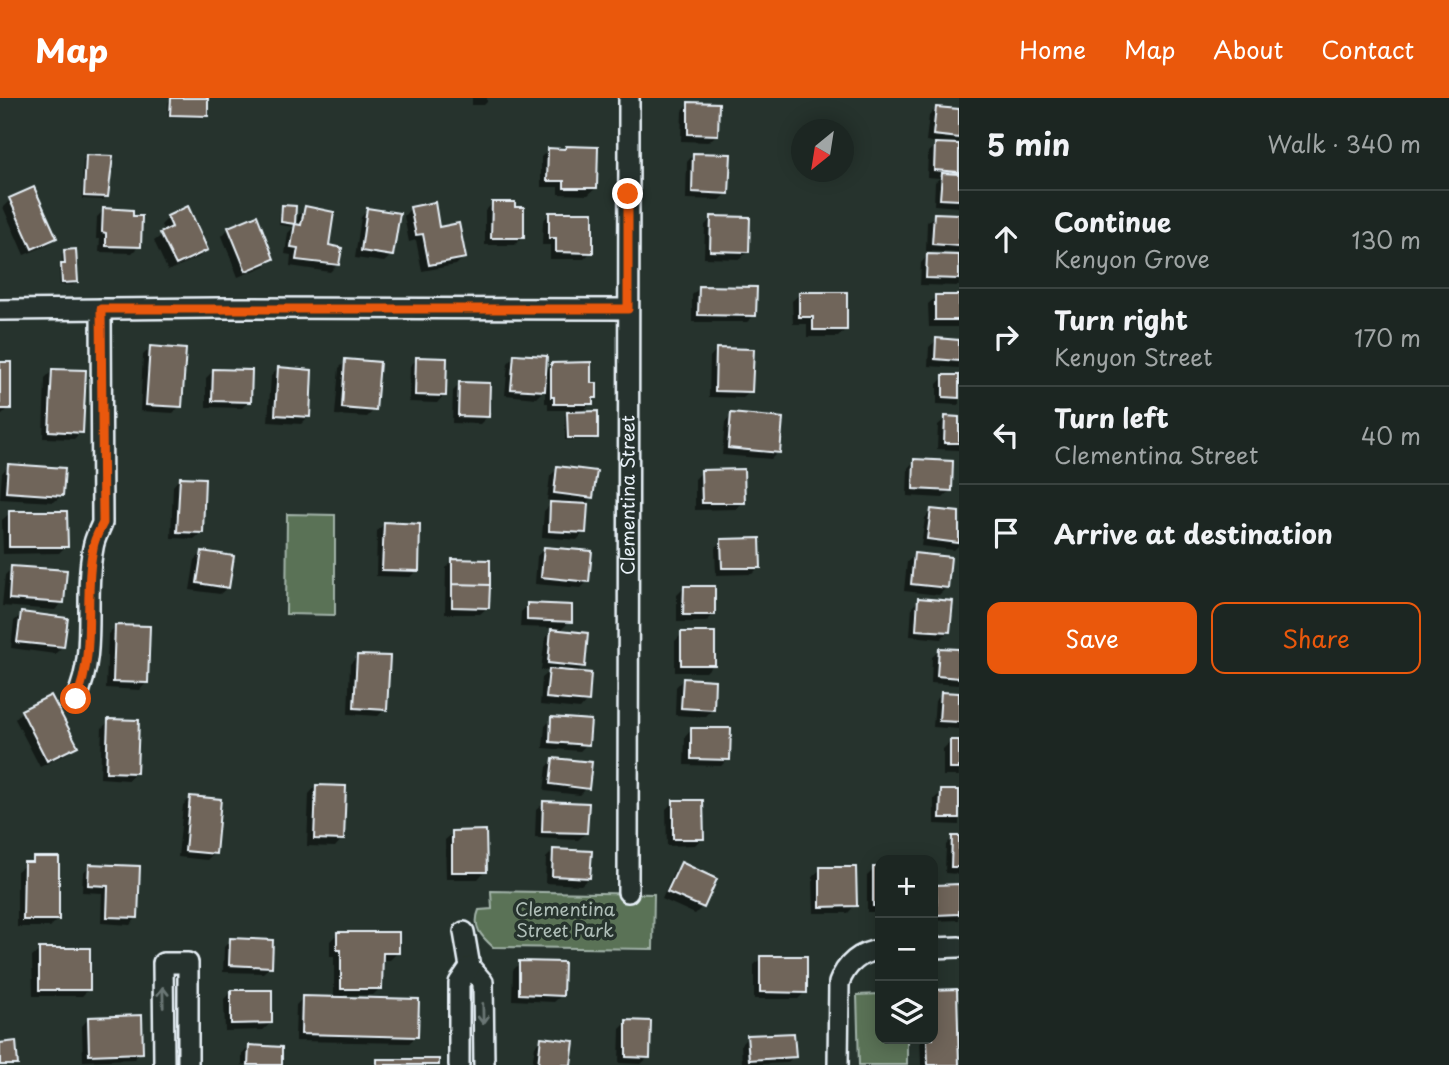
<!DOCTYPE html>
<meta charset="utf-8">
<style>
:root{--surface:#1c2622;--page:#29322f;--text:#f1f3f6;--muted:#a0a5a5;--line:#3a4340;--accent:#ea580c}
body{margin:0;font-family:"Playpen Sans",sans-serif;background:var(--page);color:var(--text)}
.controls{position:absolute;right:21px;bottom:21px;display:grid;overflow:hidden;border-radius:14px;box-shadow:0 4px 18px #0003}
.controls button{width:63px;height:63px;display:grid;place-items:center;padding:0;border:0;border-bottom:2px solid var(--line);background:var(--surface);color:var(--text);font:35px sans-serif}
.compass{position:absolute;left:791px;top:21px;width:63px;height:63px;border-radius:50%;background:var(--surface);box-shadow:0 4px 18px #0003;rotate:210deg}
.stop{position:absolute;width:21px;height:21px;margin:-16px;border:5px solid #ea580c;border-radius:50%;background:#fff}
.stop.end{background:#ea580c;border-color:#fff;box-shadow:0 2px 7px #0008}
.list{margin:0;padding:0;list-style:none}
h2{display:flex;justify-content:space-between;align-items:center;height:91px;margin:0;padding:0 28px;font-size:30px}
h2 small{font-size:23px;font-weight:400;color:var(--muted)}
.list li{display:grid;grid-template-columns:46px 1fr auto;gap:21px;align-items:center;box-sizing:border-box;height:98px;padding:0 28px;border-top:2px solid var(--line)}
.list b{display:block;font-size:26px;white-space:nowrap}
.list p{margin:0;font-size:23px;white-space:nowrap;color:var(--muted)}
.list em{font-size:23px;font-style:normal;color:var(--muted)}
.actions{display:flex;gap:14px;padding:21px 28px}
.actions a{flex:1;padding:16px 0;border:2px solid var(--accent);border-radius:14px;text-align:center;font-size:24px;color:var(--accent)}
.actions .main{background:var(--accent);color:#fff}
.icon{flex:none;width:38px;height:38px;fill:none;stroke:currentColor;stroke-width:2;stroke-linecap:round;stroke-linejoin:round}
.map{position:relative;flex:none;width:959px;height:967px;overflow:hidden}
header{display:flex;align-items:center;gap:42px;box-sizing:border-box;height:98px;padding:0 35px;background:var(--accent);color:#fff}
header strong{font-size:33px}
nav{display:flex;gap:38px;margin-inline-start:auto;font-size:24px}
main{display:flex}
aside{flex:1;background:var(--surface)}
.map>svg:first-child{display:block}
</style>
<header>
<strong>Map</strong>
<nav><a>Home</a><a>Map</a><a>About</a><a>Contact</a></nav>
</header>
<main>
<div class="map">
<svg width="959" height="967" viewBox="0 0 959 967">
<rect width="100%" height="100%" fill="#26332d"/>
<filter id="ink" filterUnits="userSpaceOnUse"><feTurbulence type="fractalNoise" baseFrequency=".0143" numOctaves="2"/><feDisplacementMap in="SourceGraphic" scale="14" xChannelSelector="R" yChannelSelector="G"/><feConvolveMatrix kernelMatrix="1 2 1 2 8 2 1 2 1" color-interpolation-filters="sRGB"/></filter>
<g filter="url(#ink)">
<path fill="#5a7257" stroke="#a1b2a8" stroke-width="2" d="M 287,416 L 335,417 L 335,517 L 286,516 Z
M 491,793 L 654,796 L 653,851 L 493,849 C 481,838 472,829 479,812 L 492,811 Z
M 880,896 L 880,941 L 907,941 L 907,967 L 859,967 L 857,897 Z"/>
<path fill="#0007" d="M 472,0 L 487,0 L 487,4 L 484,7 L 472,7 Z
M 172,1 L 206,17 L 203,20 L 168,19 L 168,4 Z
M 689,6 L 717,36 L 709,44 L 681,43 L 682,13 Z
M 936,10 L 959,13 L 959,109 L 934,107 L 935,84 L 940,80 L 927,79 L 928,54 L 938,45 L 926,43 L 929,18 Z
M 548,52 L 596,90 L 588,97 L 558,96 L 558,89 L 541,89 L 541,59 Z
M 694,56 L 728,95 L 720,102 L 686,101 L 687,64 Z
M 86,59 L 107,98 L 103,102 L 82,101 L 83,62 Z
M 10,102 L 55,140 L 48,147 L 24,157 L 3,109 Z
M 492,106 L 522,139 L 515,147 L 485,147 L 485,113 Z
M 283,109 L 294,110 L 293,128 L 296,128 L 298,118 L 305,110 L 338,166 L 330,174 L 290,168 L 291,157 L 285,156 L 288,135 L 294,129 L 279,127 L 280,112 Z
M 411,110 L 438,131 L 464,159 L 456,167 L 422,173 L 416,142 L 409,144 L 404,118 Z
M 104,112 L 139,148 L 132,155 L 99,154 L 100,141 L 96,141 L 97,119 Z
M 368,112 L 392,157 L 384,164 L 355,160 L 361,119 Z
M 550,115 L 591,154 L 584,161 L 550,161 L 550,147 L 542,147 L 543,123 Z
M 935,117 L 959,118 L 959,155 L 926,153 L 927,124 Z
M 168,120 L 206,152 L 199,159 L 168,173 L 154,143 L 165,135 L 161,127 Z
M 712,120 L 747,154 L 740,161 L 704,160 L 705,127 Z
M 229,130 L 272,160 L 265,168 L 238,179 L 222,138 Z
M 65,154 L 76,183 L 73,187 L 60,187 L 59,171 L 62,167 L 62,157 Z
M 928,157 L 959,159 L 959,188 L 920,187 L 921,165 Z
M 699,190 L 755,217 L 747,224 L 692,224 L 692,197 Z
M 800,196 L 845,232 L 838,239 L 807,239 L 807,226 L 793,226 L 792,203 Z
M 936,199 L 959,199 L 959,229 L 929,229 L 928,206 Z
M 937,242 L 959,243 L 959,270 L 928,268 L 929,249 Z
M 150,250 L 180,308 L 173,315 L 140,313 L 143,257 Z
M 717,251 L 751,293 L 743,300 L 709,299 L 710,259 Z
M 515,257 L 544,274 L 552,267 L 589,287 L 596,299 L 581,315 L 596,339 L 593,342 L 565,342 L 565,318 L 571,312 L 548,312 L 548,305 L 545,305 L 545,291 L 536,300 L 505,297 L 508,265 Z
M 417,261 L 444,297 L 437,305 L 409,304 L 410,268 Z
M 346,263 L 374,312 L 367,319 L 335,317 L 339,270 Z
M 0,266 L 9,310 L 2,317 L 0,317 Z
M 278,271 L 308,319 L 301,326 L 268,324 L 271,278 Z
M 53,272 L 81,334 L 74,341 L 43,340 L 45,280 Z
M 213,273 L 249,303 L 242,310 L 206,309 L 206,280 Z
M 944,279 L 959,279 L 959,307 L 937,306 L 937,286 Z
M 460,286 L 487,319 L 480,326 L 452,325 L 453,293 Z
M 732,317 L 778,354 L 771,361 L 722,357 L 725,324 Z
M 946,320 L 959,320 L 959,352 L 937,351 L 938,327 Z
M 915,362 L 950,393 L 943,400 L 907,398 L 908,370 Z
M 9,367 L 62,397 L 54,404 L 0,401 L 2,375 Z
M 558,370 L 592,399 L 584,407 L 584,434 L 577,442 L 542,439 L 544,413 L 554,403 L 547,402 L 550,378 Z
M 702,374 L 743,404 L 736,411 L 695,412 L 695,381 Z
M 180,380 L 202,434 L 194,441 L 171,440 L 173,388 Z
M 932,412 L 959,416 L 959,447 L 954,452 L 921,448 L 925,420 Z
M 10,415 L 66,448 L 59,455 L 3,456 L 2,422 Z
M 384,426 L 417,472 L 410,479 L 376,478 L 377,433 Z
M 722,443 L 759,469 L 752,476 L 716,477 L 715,450 Z
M 544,451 L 588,483 L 581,490 L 535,486 L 537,458 Z
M 202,455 L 228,489 L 220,496 L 190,492 L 195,462 Z
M 915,457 L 947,489 L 939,497 L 904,493 L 907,464 Z
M 453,463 L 488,509 L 480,516 L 445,516 L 446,470 Z
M 12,470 L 63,504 L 55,512 L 2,508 L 5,477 Z
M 684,490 L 713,517 L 706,524 L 677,524 L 677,497 Z
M 919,502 L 948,533 L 941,541 L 910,538 L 912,509 Z
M 528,507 L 570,523 L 560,533 L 583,568 L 576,576 L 587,603 L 580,611 L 540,607 L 542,580 L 550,573 L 541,572 L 545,540 L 554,530 L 520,529 L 521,514 Z
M 22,516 L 62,549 L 55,556 L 11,550 L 14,523 Z
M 115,529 L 147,584 L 140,592 L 106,590 L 108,536 Z
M 682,536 L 713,567 L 706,574 L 675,574 L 675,543 Z
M 940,552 L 959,553 L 959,587 L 931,585 L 932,559 Z
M 358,558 L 385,611 L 378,618 L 348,616 L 350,566 Z
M 683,581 L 712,612 L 705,619 L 675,617 L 676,589 Z
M 942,596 L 959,597 L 959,631 L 933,629 L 935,603 Z
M 22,613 L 75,648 L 68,655 L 40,669 L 15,621 Z
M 552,621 L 587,646 L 580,653 L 543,650 L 545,628 Z
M 109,623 L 135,675 L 128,682 L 100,680 L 102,630 Z
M 692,631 L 728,661 L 721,668 L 684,667 L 685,639 Z
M 950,644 L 959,644 L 959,678 L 943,678 L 943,651 Z
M 554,661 L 587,690 L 580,697 L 544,693 L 547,669 Z
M 316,688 L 342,741 L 335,749 L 307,748 L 309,696 Z
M 942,694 L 959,694 L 959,727 L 934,726 L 934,701 Z
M 190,700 L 214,755 L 207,762 L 178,759 L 183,707 Z
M 674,703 L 702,740 L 695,747 L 667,748 L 666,711 Z
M 544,705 L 586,735 L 578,742 L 535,740 L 536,712 Z
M 453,735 L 485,773 L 478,781 L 446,781 L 445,742 Z
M 953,739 L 959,740 L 959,776 L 945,775 L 946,747 Z
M 554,752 L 589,780 L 581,787 L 545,785 L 546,760 Z
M 34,761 L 57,822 L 50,829 L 17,829 L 17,773 Z
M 681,766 L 715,782 L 702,809 L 695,816 L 662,801 L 674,773 Z
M 90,767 L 137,819 L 130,827 L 101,825 L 102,795 L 82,794 L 83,775 Z
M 821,771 L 855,807 L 848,815 L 814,815 L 813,778 Z
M 874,771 L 880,771 L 880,814 L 867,814 L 867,778 Z
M 959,787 L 959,822 L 933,823 L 933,792 L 936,788 Z
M 337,836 L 397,855 L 390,862 L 381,862 L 380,890 L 373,897 L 344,897 L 344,901 L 417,938 L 409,945 L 295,943 L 296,907 L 303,900 L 334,900 L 334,858 L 330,858 L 330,843 Z
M 231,842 L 271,868 L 263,875 L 223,874 L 224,849 Z
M 40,852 L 89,891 L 82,898 L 33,898 L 32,859 Z
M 761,860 L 805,894 L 798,901 L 754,901 L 754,867 Z
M 520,865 L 562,897 L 554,904 L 512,902 L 513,872 Z
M 955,893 L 956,967 L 921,967 L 920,941 L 933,941 L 933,894 Z
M 231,894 L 271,925 L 263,932 L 225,933 L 224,901 Z
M 89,920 L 141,954 L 134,961 L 83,963 L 82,928 Z
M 627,924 L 649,959 L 641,966 L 619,965 L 620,931 Z
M 748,939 L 794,958 L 787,965 L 742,967 L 741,946 Z
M 542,941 L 569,967 L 532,967 L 535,948 Z
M 250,949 L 280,967 L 242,967 L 242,956 Z"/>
<path fill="#70655a" stroke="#e8f1f8" stroke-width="2" d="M 171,0 L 208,0 L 208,18 L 170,17 Z
M 688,4 L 719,5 L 718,37 L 688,36 Z
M 936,9 L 959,11 L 959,40 L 933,37 Z
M 935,45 L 959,46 L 959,74 L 934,72 Z
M 566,48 L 598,49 L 597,90 L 564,90 L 564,83 L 547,83 L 548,50 L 565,51 Z
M 693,55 L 731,56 L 729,96 L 692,94 Z
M 86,57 L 113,58 L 108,99 L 84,98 Z
M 942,75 L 959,76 L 959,102 L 940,101 Z
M 34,89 L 57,140 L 32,151 L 9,100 Z
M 435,104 L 439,129 L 459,125 L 466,160 L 429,167 L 423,136 L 416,137 L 410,109 Z
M 492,104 L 515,104 L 515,109 L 524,109 L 524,140 L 491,140 Z
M 282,107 L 296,108 L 295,126 L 281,124 Z
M 188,108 L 208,152 L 176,167 L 160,135 L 172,129 L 167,118 Z
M 305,108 L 334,114 L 329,147 L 342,150 L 339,167 L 296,162 L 298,150 L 291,149 L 295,126 L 301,127 Z
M 103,110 L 133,112 L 133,118 L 142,118 L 141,149 L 106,148 L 106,135 L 102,134 Z
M 367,110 L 400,115 L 393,158 L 361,153 Z
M 549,114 L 593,114 L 593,155 L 556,154 L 556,140 L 549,140 Z
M 934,115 L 959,116 L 959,148 L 932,146 Z
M 257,117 L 274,161 L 246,173 L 228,129 Z
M 711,118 L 750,119 L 749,154 L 710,153 Z
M 76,151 L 78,184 L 62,185 L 61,166 L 65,166 L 64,152 Z
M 927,156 L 959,157 L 959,181 L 926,180 Z
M 699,188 L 757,189 L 756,218 L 698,217 Z
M 799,194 L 847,194 L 847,232 L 813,232 L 813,219 L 799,219 Z
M 935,197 L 959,197 L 959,222 L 935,222 Z
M 936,240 L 959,242 L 959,263 L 935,261 Z
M 150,248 L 186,251 L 182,309 L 146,307 Z
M 716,250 L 754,251 L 752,294 L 715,293 Z
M 514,256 L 547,258 L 545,293 L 511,291 Z
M 416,259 L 447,260 L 446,298 L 415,297 Z
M 345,261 L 380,264 L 376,313 L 342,310 Z
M 0,264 L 11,264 L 11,311 L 0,311 Z
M 591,264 L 591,285 L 597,285 L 597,300 L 593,300 L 593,306 L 554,306 L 554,299 L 551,299 L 551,265 Z
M 278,269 L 312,272 L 310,319 L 275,317 Z
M 52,271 L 86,272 L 83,335 L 49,333 Z
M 213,271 L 252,272 L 251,304 L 212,303 Z
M 943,277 L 959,277 L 959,300 L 943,299 Z
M 459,284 L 490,285 L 489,319 L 458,318 Z
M 598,313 L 598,340 L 568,340 L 567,314 Z
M 731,315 L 783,320 L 780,355 L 728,350 Z
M 945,318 L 959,319 L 959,345 L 944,345 Z
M 914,361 L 953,363 L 952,393 L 913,391 Z
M 8,366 L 65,370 L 63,398 L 6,394 Z
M 557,368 L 597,373 L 593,400 L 554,395 Z
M 744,371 L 745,405 L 702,405 L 701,372 Z
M 180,379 L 205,380 L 203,435 L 177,434 Z
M 550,404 L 588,406 L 586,435 L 549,433 Z
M 931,411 L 959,414 L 959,445 L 927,441 Z
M 9,413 L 67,413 L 68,449 L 9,449 Z
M 384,424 L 420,426 L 419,473 L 382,472 Z
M 760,440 L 761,470 L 722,470 L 721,441 Z
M 544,449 L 592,453 L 589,484 L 541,479 Z
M 202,453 L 234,458 L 229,490 L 197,485 Z
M 914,455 L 951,459 L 948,490 L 911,486 Z
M 452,461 L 490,462 L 490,487 L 452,486 Z
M 11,468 L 67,472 L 64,505 L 9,501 Z
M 452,486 L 490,487 L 489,510 L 452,509 Z
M 684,488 L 715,488 L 715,517 L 683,517 Z
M 918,500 L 953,503 L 950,534 L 916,532 Z
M 527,505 L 572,507 L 572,524 L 527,522 Z
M 21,514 L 68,520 L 64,549 L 17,544 Z
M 115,527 L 150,528 L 148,585 L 113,584 Z
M 551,531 L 588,535 L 585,569 L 548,565 Z
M 681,534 L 715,534 L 715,567 L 681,567 Z
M 939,550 L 959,551 L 959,580 L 937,578 Z
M 357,557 L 390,558 L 387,612 L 354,610 Z
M 549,571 L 591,575 L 589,604 L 546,600 Z
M 683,580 L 715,582 L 714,612 L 681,610 Z
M 941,594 L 959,595 L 959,624 L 939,623 Z
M 51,597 L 78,648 L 47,663 L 21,612 Z
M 551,619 L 591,622 L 589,647 L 550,644 Z
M 108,621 L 139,622 L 137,675 L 106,674 Z
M 691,630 L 731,630 L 730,662 L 691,661 Z
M 950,642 L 959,642 L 959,671 L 950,671 Z
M 553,660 L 592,664 L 589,691 L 550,686 Z
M 316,687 L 346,688 L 344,742 L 314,741 Z
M 941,692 L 959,692 L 959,720 L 940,720 Z
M 190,698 L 221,701 L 216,756 L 185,753 Z
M 673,702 L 703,702 L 704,741 L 673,741 Z
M 543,703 L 589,705 L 587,735 L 542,734 Z
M 486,732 L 487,774 L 452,774 L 452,733 Z
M 952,738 L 959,738 L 959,769 L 951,769 Z
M 553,751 L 592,753 L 590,780 L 552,778 Z
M 33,759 L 59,759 L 59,822 L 23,822 L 24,764 L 33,764 Z
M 681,764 L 717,781 L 704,810 L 667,794 Z
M 89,766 L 140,768 L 138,820 L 107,819 L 108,788 L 88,787 Z
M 820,769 L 856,769 L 857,808 L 820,809 Z
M 873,769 L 880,769 L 880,808 L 873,808 Z
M 959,786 L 959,816 L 937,817 L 936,787 Z
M 337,834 L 399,834 L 399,855 L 383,855 L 382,891 L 341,891 L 341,852 L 337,852 Z
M 230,840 L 273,842 L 272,869 L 229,867 Z
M 39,850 L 90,850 L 90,892 L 39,892 Z
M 760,858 L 807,858 L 807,895 L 760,894 Z
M 519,863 L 564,864 L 563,898 L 519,896 Z
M 957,891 L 959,967 L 928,967 L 927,941 L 933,941 L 933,892 Z
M 231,892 L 272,892 L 272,925 L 231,926 Z
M 302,898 L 419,901 L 418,939 L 301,936 Z
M 142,917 L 143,955 L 89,957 L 88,919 Z
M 626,922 L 651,923 L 650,960 L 626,959 Z
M 794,935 L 796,959 L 749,962 L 747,937 Z
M 541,939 L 574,943 L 571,967 L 538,967 Z
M 16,943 L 18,967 L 0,967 L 0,945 Z
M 249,947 L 282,949 L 282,967 L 248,967 Z
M 377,961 L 439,961 L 439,967 L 377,967 Z"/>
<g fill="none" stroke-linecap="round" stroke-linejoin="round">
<defs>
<g id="street">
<path d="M 0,212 L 218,210 L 628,211"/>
<path d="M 76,601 C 98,554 83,499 93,450 C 94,441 99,433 102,425 L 101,211"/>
<path id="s1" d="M 628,794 L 629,0"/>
<path d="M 464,834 L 470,869 L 483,884 L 484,967"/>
<path d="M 933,850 L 959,849"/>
<path d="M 164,967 L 163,865 L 188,865 L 188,967"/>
<path d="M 459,967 L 459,885 L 470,869"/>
<path d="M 838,967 L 839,885 C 846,866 860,854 880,852"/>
</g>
</defs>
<use href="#street" stroke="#e8f1f8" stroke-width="24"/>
<use href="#street" stroke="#26332d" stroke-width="19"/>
</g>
<defs><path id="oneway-shaft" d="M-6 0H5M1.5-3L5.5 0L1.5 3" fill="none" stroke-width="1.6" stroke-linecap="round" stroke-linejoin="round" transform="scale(1.75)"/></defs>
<g stroke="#6a7674">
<use href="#oneway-shaft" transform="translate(163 899) rotate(-91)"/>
<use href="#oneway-shaft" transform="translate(483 916) rotate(89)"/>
</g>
</g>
<g fill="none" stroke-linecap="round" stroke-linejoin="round" filter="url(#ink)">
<path stroke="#ea580c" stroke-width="9" d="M 76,601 C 97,554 83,499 93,450 C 94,441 99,433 103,425 L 101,211 L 628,211 L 628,96"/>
</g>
<g text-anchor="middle" stroke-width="7" stroke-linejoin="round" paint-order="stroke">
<g font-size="18" fill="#e8f1f8" stroke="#26332d">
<text dy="6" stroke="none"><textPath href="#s1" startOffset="397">Clementina Street</textPath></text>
</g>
<g font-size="18" fill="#afbeb8" stroke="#26332d">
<text x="565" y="818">Clementina<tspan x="565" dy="21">Street Park</tspan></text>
</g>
</g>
</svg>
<div class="controls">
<button>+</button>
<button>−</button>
<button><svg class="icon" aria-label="layers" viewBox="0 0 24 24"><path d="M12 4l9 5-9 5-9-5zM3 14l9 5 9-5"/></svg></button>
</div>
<svg class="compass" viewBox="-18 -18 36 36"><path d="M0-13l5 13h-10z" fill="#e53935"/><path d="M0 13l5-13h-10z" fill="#a0a5a5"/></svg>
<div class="stop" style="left:76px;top:601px"></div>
<div class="stop end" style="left:628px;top:96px"></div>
</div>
<aside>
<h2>5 min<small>Walk · 340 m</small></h2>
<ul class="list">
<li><svg class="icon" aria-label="ahead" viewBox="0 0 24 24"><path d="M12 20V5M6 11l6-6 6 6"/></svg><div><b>Continue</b><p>Kenyon Grove</p></div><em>130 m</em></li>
<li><svg class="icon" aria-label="right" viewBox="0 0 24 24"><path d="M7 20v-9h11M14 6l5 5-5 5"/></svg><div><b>Turn right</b><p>Kenyon Street</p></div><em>170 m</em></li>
<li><svg class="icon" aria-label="left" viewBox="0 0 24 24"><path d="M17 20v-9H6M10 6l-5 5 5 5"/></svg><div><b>Turn left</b><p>Clementina Street</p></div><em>40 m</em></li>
<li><svg class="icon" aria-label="arrive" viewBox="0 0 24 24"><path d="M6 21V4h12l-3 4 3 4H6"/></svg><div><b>Arrive at destination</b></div></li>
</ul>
<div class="actions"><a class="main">Save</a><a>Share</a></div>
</aside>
</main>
